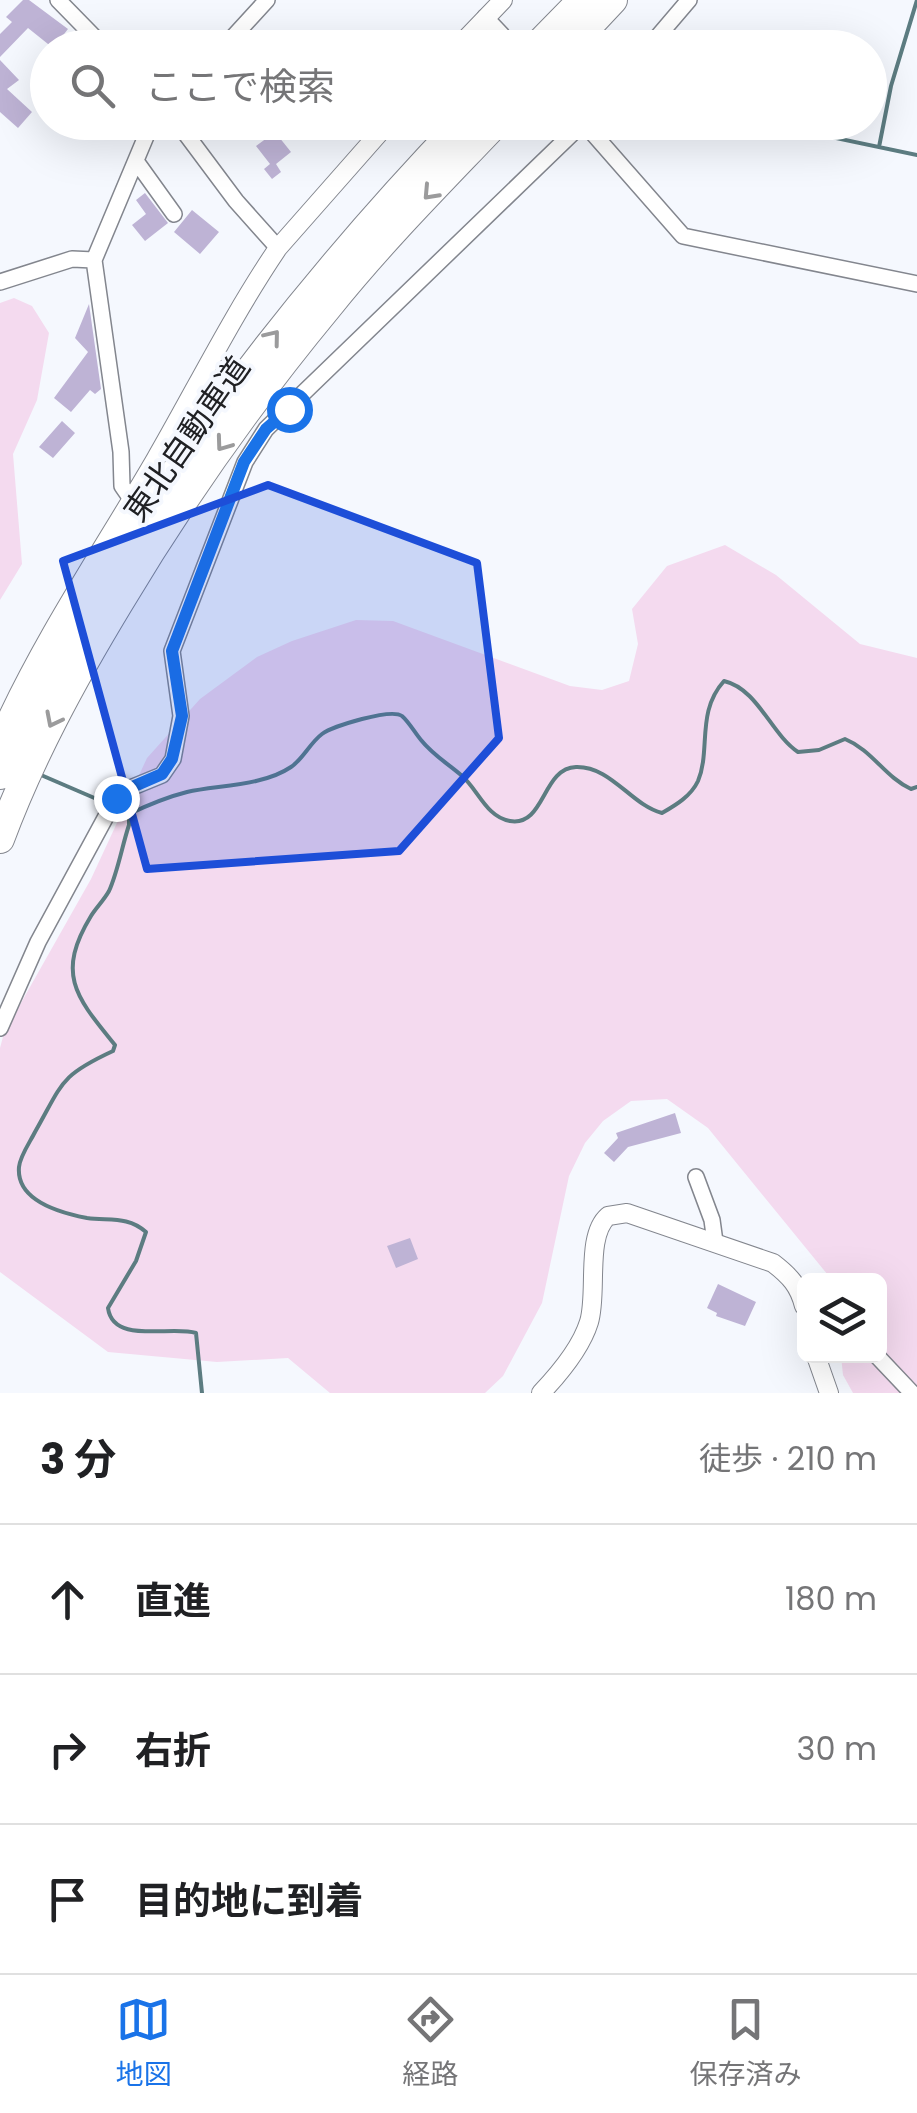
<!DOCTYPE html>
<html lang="ja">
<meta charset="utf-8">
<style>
:root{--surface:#fff;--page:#f6f6f6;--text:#202124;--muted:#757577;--line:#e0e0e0;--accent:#1a73e8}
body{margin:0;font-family:Poppins,"Noto Sans JP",sans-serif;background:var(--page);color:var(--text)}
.controls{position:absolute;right:30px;bottom:30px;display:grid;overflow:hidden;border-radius:15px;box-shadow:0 10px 40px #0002}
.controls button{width:90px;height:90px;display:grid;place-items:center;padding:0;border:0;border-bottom:2px solid var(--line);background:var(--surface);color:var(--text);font:50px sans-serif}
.stop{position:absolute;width:30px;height:30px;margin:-22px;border:8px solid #1a73e8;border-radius:50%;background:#fff}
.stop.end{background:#1a73e8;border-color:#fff;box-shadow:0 2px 10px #0008}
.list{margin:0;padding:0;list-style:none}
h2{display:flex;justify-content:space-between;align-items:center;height:130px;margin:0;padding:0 40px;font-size:42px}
h2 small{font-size:32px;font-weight:400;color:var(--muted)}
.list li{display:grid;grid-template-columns:65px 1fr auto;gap:30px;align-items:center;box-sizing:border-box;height:150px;padding:0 40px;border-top:2px solid var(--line)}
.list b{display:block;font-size:38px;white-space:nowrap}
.list em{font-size:32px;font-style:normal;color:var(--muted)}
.icon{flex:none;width:55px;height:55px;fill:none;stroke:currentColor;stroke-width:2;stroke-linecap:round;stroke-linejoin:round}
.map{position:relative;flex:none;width:917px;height:1393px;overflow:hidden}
.search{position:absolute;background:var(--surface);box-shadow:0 10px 40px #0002;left:30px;right:30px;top:30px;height:110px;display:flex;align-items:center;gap:25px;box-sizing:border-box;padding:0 35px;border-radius:55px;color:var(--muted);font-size:38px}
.sheet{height:580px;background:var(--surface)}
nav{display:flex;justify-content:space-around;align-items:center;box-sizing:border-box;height:140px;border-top:2px solid var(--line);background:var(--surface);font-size:28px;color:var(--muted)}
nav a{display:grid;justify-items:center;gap:5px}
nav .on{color:var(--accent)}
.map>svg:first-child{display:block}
</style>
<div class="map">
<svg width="917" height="1393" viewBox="0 0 917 1393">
<rect width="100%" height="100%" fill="#f5f8fe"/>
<path fill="#f4daef" d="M 14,298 L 32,306 L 49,333 L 37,400 L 13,454 L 22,564 L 0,600 L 0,303 Z
M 725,545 L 776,575 L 860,644 L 917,658 L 917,1393 L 853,1393 L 843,1375 L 841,1356 L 880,1356 L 880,1280 L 832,1280 L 708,1128 L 667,1099 L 631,1101 L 603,1121 L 585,1143 L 569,1176 L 542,1303 L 503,1376 L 485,1393 L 330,1393 L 288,1358 L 217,1362 L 108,1352 L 0,1272 L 0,1048 L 4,1033 L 91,879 L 147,758 L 200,699 L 257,657 L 292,641 L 356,620 L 393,621 L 570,686 L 602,690 L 629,681 L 638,644 L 632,609 L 667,566 Z"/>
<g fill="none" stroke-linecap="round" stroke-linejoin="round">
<path stroke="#5c7c81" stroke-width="4" d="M 760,122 L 917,155
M 879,147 L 891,86 L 917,0
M 41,775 L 106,803
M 114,807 L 129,814 C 148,805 167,797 187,792 C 219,785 263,786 291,767 C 303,759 310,743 322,734 C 333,726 391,708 402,716 C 409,722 415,733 421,740 C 433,755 447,763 461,775 C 478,789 486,817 510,821 C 545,827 542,768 576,767 C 611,766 631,805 662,813 C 676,805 691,796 698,781 C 711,750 696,712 724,681 C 758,689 771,734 798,752 L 819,750 L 845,739 C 872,750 885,777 911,789 L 917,787
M 129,814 L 129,825 C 122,846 118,871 109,891 C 104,900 96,908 91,916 C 55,975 77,998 115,1045 L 113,1051 C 59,1076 63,1083 35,1132 C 30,1142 20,1156 19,1167 C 16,1201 61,1213 87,1218 C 110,1221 128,1216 146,1232 L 136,1261 L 108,1308 C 113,1345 172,1325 196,1333 L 202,1393"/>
</g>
<path fill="#beb3d5" d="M 23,0 L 29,0 L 68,29 L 53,48 L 28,28 L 0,57 L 0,34 L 12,22 L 6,17 Z
M 0,60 L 19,80 L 7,89 L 32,112 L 18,128 L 0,112 Z
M 275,132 L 291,152 L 276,164 L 281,172 L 272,179 L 264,169 L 270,164 L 256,146 Z
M 145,193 L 168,223 L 145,241 L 132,225 L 146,214 L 136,200 Z
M 192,210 L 219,232 L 200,254 L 174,232 Z
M 89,304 L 101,389 L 95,394 L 90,390 L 71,412 L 54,398 L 88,352 L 75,338 Z
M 62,421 L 75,433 L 53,458 L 39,447 Z
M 675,1113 L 681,1133 L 628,1147 L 614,1162 L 604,1153 L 618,1138 L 616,1133 Z
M 410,1238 L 418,1259 L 396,1268 L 387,1246 Z
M 718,1284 L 756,1302 L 745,1326 L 716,1316 L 717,1313 L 707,1308 Z"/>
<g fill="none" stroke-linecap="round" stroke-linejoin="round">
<defs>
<path id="minor" d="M 58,0 L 105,48
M 485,17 L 502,35
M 223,48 L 267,0
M 648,48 L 689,0
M 177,122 L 236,201 L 278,248
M 583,122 L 683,236 L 917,284
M 136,161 L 174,214
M 0,282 L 72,259 L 94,260
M 131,499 L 122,486 L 121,452 L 94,260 L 152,122
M 0,1028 L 38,942 L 116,798 L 123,791 L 162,775 L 173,759 L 181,716 L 172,651 L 245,462 L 266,429 L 584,122
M 696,1177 L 712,1220 L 715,1242
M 877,1356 L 912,1393"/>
<path id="tertiary" d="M 457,48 L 503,0
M 0,733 C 44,636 102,551 155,460 C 196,389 232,316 278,248 L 389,122
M 816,1356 L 829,1393
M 541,1393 C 560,1373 581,1348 589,1322 C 598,1293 585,1236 608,1216 L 627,1213 L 773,1263 C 790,1276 799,1286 804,1306"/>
<path id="motorway" d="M 535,48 L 582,0
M 568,48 L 613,0
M 0,775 C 35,689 85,607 136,530 C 233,383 341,249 463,122
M 0,839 C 31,756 73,679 119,603 C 181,499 251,400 328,307 C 380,242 439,183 497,122"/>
</defs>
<use href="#minor" stroke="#83868e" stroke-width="18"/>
<use href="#tertiary" stroke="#83868e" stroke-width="20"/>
<use href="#motorway" stroke="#83868e" stroke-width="30"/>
<use href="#minor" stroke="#fff" stroke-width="15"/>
<use href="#tertiary" stroke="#fff" stroke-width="18"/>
<use href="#motorway" stroke="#fff" stroke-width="28"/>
</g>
<defs><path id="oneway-chevron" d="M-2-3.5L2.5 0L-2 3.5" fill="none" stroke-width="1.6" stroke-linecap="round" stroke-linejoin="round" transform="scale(2.5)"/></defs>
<g stroke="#9b9b9c">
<use href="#oneway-chevron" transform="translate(430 193) rotate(133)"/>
<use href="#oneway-chevron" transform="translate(273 337) rotate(-51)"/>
<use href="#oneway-chevron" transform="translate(223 444) rotate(126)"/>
<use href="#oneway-chevron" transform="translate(53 720) rotate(117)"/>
</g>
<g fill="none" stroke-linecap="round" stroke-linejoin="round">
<path stroke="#1a73e8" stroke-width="12" d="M 116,798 L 123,791 L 162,774 L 172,759 L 182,716 L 172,651 L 244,462 L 266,429 L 289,409"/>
</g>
<path fill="#1d4ed8" fill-opacity="0.2" stroke="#1d4ed8" stroke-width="8" stroke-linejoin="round" d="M 268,485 L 477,563 L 499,738 L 399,851 L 147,869 L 63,561 Z"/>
<g text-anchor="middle" stroke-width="8" stroke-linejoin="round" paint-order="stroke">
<g font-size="32" fill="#202124" stroke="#f5f8fe">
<text transform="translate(187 439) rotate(-55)" y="11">東北自動車道</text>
</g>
</g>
</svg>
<div class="controls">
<button><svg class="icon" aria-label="layers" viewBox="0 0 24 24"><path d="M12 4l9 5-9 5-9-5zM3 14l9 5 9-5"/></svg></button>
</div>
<div class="stop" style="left:289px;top:409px"></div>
<div class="stop end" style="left:116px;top:798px"></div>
<div class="search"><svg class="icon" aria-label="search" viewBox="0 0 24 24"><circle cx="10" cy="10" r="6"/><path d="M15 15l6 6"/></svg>ここで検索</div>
</div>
<section class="sheet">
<h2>3 分<small>徒歩 · 210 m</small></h2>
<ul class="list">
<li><svg class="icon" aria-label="ahead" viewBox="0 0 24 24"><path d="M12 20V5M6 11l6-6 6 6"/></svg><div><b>直進</b></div><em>180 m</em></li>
<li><svg class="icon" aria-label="right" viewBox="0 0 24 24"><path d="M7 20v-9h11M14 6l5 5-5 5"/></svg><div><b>右折</b></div><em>30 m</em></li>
<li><svg class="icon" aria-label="arrive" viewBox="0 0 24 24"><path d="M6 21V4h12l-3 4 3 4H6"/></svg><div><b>目的地に到着</b></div></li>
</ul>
</section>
<nav>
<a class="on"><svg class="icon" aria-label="map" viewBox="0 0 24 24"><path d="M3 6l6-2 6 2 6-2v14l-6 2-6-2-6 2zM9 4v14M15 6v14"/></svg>地図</a>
<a><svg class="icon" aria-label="directions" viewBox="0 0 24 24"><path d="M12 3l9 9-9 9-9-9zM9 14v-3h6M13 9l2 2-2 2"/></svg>経路</a>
<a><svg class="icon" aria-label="saved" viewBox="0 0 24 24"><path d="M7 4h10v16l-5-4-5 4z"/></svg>保存済み</a>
</nav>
